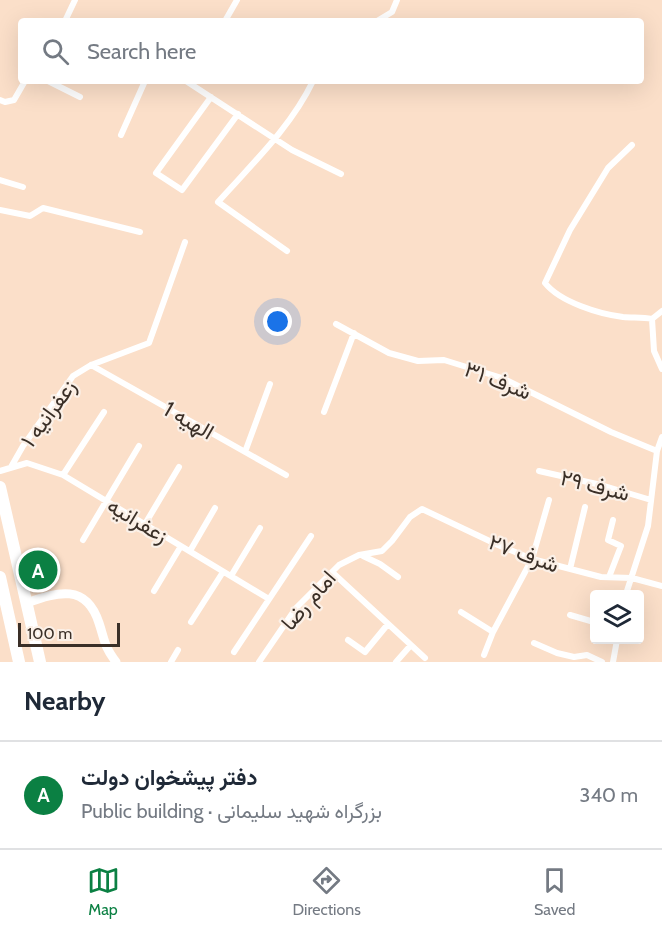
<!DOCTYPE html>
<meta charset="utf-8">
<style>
:root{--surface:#fff;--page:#f6f6f7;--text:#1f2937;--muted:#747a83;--line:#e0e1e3;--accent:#0b8043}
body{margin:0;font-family:Cabin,Vazirmatn,sans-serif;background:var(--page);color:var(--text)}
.controls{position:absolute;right:18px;bottom:18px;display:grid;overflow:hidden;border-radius:6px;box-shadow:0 6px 24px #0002}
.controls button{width:54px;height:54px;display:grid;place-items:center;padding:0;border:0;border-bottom:2px solid var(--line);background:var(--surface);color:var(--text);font:30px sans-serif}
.scale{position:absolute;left:18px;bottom:15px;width:102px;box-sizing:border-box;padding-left:6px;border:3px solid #3a2f27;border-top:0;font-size:16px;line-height:21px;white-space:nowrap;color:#3a2f27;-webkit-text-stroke:4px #fbf0e7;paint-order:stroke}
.you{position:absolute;left:278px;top:322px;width:21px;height:21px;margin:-15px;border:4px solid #fff;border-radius:50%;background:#1a73e8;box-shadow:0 0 0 9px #1a73e833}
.badge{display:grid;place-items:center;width:39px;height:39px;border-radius:50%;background:var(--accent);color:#fff;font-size:20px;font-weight:700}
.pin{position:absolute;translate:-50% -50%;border:3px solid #fff;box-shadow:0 2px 6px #0006}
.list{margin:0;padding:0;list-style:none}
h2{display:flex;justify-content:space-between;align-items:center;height:78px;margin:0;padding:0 24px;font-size:26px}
h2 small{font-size:20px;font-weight:400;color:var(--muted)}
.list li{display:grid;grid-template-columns:39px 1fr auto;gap:18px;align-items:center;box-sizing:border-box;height:108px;padding:0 24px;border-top:2px solid var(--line)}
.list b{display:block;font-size:22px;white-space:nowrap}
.list p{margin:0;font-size:20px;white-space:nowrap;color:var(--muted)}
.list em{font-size:20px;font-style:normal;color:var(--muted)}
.icon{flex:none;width:33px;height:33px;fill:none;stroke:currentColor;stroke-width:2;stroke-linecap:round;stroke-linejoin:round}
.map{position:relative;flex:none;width:662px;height:662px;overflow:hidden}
.search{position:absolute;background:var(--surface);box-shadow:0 6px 24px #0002;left:18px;right:18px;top:18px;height:66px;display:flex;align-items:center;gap:15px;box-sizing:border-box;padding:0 21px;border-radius:6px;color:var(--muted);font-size:22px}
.sheet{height:186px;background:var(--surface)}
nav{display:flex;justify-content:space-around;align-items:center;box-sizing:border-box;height:84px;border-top:2px solid var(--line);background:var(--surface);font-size:16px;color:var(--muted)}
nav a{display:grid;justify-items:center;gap:3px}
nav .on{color:var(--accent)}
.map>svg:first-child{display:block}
</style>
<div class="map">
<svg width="662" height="662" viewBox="0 0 662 662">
<rect width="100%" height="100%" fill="#fbdfc9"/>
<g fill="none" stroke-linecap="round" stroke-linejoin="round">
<path stroke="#fff" stroke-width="6" d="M 65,21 L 75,0
M 225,21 L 237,0
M 377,21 L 392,12 L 397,0
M 48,81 L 80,97
M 186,81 L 292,150 L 341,174
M 211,97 L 156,173 L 182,190 L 238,114
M 0,100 L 5,102 L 14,100 L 25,81
M 121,135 L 145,81
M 632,145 L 608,168 L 570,230 L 545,283 C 560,302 599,314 623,317 C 633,318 642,317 652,319 L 662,311
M 0,180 L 23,187
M 0,210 L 30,216 L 43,208 L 140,232
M 287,251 L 218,202 C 252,164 291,127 313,81
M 652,319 L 654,351 L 662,369
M 336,324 L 389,353 L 418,361 L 444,360 L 502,378 L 611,432 L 657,451
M 91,365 L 286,475
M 324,412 L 354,333
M 245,452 L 270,384
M 11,467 L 23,446 L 73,376 L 91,365 L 149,343 L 185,242
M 0,471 L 27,463 L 63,475 L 269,599
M 539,471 L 601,485 L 651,500
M 63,475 L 104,412
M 145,524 L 179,467
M 83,540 L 139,446
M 190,551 L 215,508
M 363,556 L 380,564 L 398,577
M 570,569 L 585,507
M 332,572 L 425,658
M 231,576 L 260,528
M 609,577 L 621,546 L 608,540 L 613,520
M 154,591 L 181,546
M 626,594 L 648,526 L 657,451 L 662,437
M 461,612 L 493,632
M 570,615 L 594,622
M 191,622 L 223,572
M 348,640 L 365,652 L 388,624
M 534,643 L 557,653 L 574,657 L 587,655 L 602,662
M 234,652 L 311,536
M 484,655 L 493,632 L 532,559 L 549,500
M 171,662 L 178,650
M 259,662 L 296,608 L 339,565 L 359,555 L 382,551 L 392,541 L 410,517 L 422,509 L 498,545 L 532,559 L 601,577 L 632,578 L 662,586
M 396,662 L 411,645
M 613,662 L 617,640"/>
<path stroke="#fff" stroke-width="9" d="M 26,603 C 58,592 86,583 99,623 C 105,641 104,646 116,662"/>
<path stroke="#fff" stroke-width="12" d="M 0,487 L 40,662
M 0,577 L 19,662"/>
</g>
<g text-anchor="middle" stroke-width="4.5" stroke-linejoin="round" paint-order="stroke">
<g font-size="22" fill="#3a2f27" stroke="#fbf0e7">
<text transform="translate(498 380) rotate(21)" y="8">شرف ۳۱</text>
<text transform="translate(48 413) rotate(-54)" y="8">زعفرانیه ۱</text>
<text transform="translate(189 420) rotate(30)" y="8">الهیه 1</text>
<text transform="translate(595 485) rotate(14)" y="8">شرف ۲۹</text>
<text transform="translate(138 520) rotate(31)" y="8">زعفرانیه</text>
<text transform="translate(524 553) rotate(20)" y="8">شرف ۲۷</text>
<text transform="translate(308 600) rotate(-49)" y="8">امام رضا</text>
</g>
</g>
</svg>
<div class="controls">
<button><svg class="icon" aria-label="layers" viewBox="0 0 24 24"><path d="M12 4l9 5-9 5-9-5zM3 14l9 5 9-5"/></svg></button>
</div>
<div class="scale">100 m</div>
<div class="you"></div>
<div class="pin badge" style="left:38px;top:570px">A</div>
<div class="search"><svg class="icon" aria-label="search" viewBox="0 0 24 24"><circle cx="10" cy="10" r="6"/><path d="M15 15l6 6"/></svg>Search here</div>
</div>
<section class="sheet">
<h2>Nearby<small></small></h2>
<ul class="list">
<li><span class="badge">A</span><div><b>دفتر پیشخوان دولت</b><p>Public building · بزرگراه شهید سلیمانی</p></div><em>340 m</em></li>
</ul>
</section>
<nav>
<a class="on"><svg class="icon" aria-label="map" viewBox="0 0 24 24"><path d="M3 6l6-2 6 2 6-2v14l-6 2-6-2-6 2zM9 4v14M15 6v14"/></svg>Map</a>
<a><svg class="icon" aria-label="directions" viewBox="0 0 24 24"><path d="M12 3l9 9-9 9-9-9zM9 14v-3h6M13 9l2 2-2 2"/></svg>Directions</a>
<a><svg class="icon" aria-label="saved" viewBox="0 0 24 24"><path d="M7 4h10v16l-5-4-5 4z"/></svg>Saved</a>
</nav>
